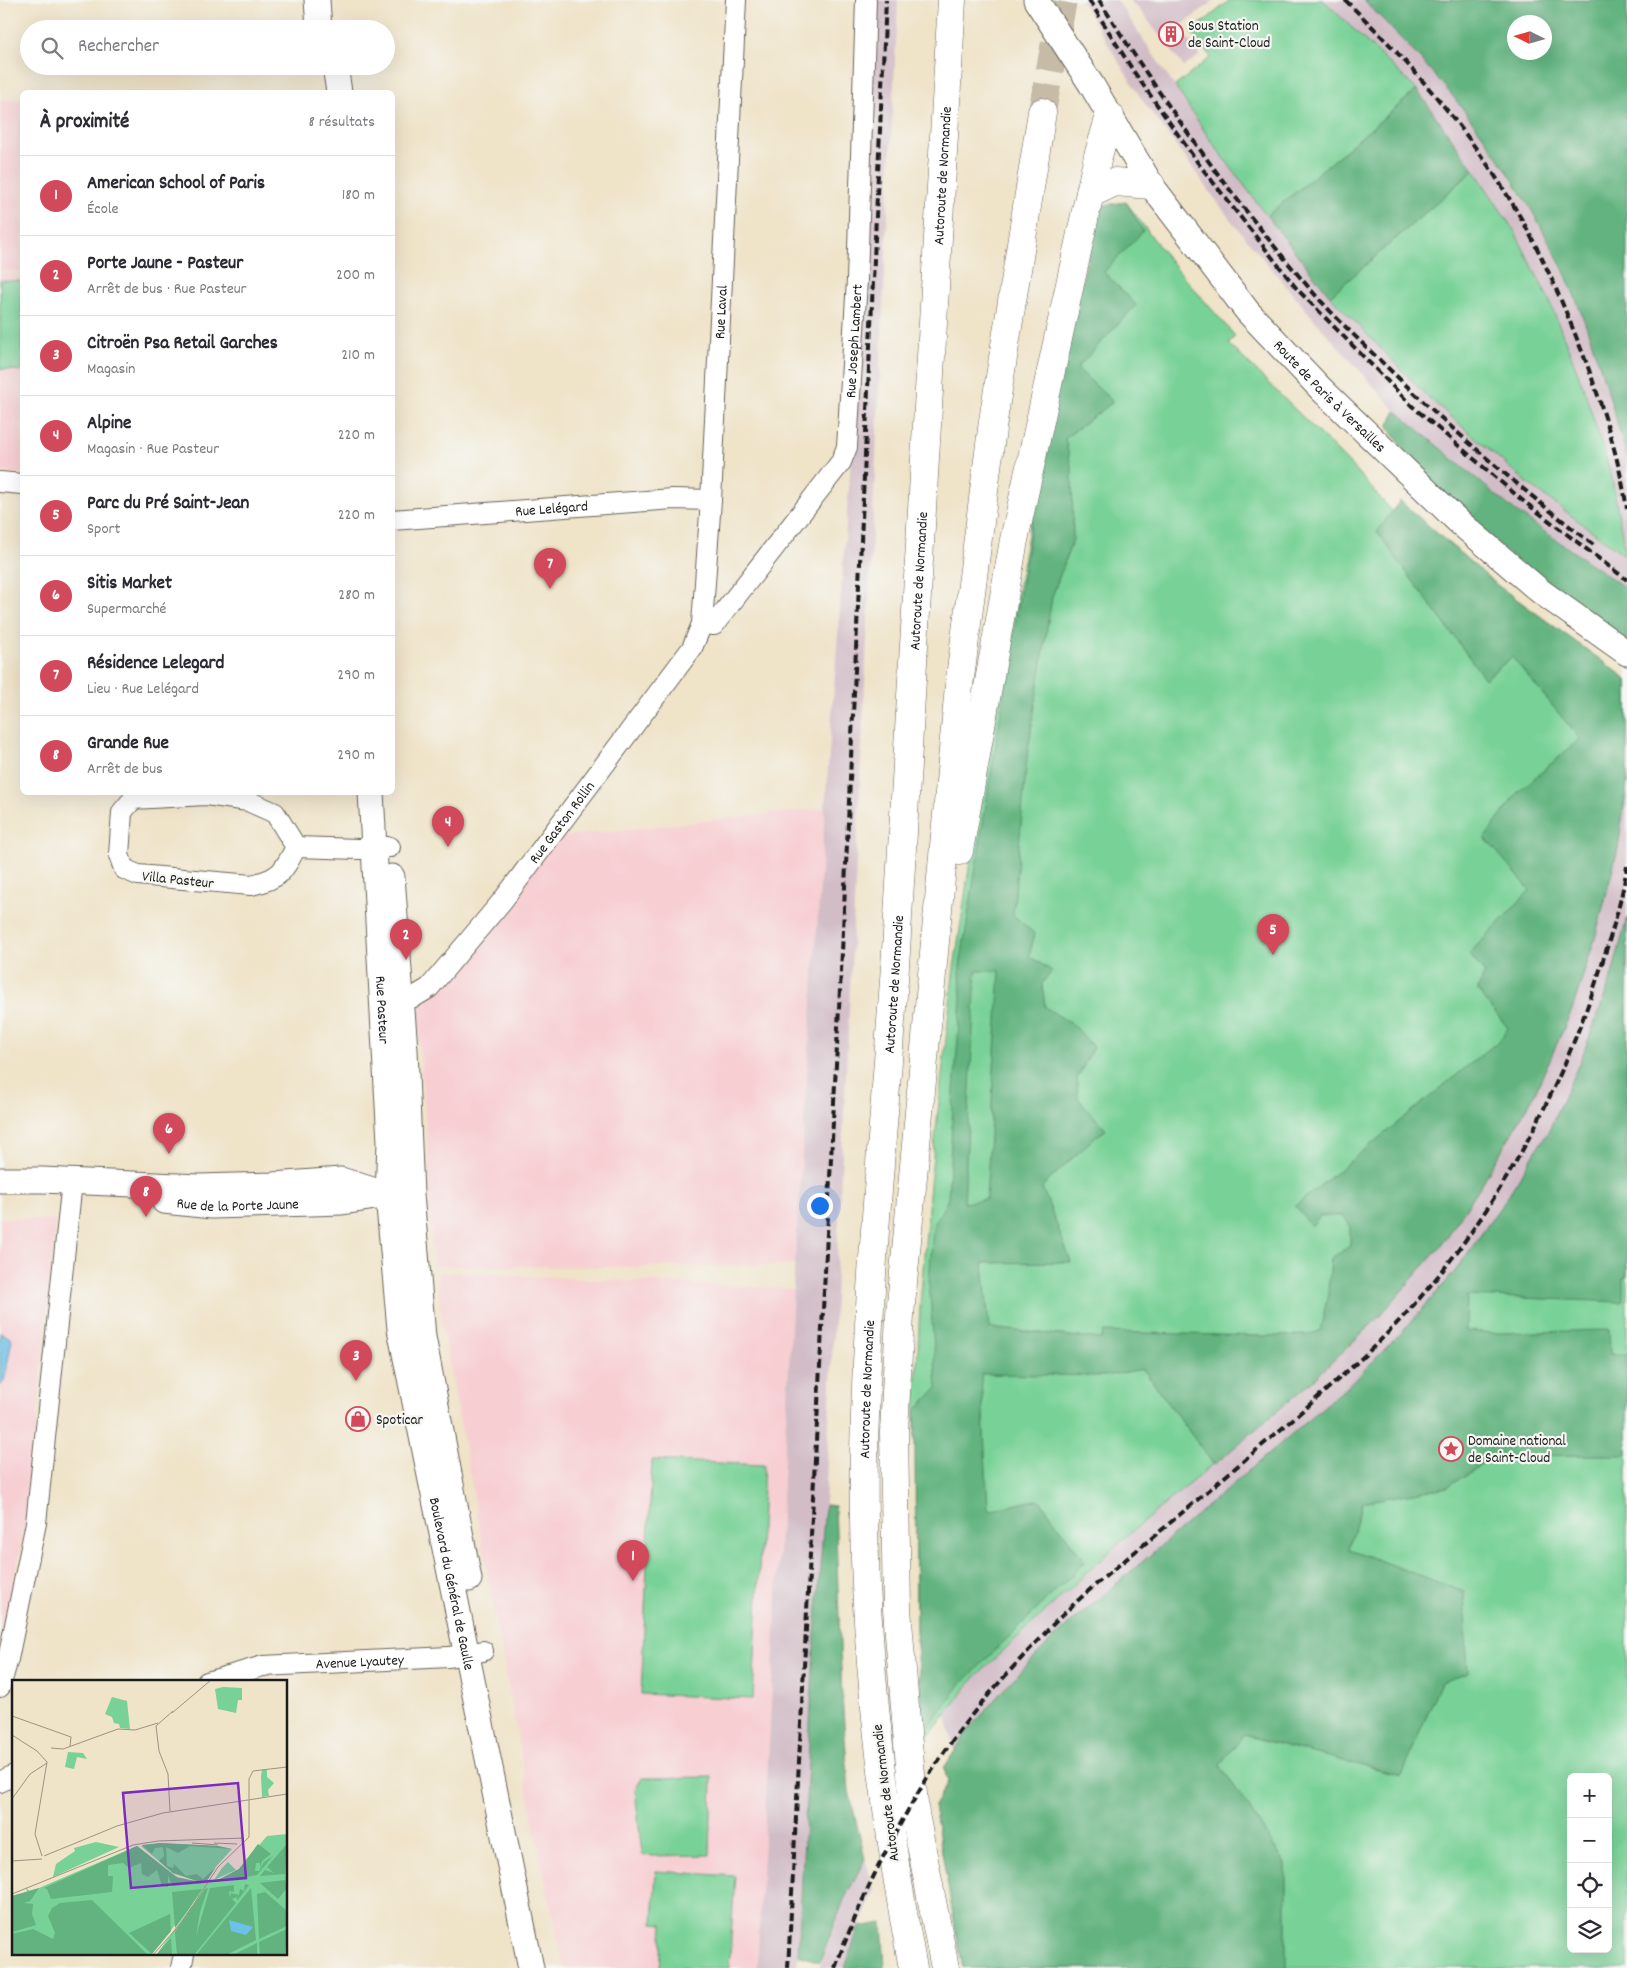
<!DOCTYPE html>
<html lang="fr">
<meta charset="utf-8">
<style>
:root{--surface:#fff;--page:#f2f2f3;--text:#2b2b33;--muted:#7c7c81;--line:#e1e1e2;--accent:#d1495b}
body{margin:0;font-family:Dekko,sans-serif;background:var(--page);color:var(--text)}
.controls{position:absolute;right:15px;bottom:15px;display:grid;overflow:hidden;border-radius:8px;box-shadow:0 5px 20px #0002}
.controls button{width:45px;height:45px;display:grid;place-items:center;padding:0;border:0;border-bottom:1px solid var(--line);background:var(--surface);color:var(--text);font:25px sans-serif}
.compass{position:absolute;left:1507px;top:15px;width:45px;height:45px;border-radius:50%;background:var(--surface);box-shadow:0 5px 20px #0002;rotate:275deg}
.you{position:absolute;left:819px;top:1205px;width:18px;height:18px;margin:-12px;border:4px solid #fff;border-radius:50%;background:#1a73e8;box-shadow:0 0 0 8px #1a73e833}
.badge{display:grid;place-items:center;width:32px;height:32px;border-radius:50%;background:var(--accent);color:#fff;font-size:16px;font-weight:700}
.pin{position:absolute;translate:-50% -41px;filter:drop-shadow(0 1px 2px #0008)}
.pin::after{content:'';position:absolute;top:26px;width:18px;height:15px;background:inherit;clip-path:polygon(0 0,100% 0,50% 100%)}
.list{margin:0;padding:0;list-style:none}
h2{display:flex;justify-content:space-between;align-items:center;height:65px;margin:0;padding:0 20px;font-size:21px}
h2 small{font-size:16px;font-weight:400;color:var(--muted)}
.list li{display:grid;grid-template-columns:32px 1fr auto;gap:15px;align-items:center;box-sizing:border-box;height:80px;padding:0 20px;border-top:1px solid var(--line)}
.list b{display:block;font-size:19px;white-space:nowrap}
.list p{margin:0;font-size:16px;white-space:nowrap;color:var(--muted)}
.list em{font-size:16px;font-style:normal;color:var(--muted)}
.icon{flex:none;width:28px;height:28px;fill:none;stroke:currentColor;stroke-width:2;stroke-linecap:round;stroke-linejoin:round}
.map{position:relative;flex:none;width:1627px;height:1968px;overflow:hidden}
.search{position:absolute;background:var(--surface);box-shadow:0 5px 20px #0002;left:20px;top:20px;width:375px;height:55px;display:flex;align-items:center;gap:12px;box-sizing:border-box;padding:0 18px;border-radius:28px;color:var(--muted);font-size:19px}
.panel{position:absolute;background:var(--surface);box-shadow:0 5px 20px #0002;left:20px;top:90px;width:375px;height:705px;border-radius:8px}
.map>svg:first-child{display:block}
</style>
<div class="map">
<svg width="1627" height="1968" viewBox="0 0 1627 1968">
<rect width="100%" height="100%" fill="#f6f6f2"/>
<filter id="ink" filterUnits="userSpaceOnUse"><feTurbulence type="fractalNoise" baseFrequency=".02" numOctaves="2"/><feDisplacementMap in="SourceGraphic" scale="10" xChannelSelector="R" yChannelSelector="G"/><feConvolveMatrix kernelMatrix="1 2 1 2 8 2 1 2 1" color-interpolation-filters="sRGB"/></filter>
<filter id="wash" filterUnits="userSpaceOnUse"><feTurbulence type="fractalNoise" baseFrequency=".0096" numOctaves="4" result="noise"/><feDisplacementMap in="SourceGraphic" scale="20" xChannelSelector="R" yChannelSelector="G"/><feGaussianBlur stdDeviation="1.12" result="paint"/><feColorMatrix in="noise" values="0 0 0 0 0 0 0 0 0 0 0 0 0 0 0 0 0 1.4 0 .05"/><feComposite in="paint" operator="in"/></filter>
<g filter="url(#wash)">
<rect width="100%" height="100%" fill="#efe3c8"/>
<path fill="#f7cfd3" d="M 0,100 L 22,100 L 22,272 L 0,271 Z
M 0,273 L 22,275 L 22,474 L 0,472 Z
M 825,808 L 795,1265 L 618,1267 L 433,1266 L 427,1141 L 417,1014 L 556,837 Z
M 0,1218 L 56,1220 L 29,1507 L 0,1647 Z
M 437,1273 L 462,1273 L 793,1289 L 757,1968 L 564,1968 L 535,1832 L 443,1329 Z"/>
<path fill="#d2bdc7" d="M 874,0 L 898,0 L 825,1505 L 814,1648 L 797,1968 L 757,1968 L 793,1289 L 825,808 L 850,472 Z
M 1081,0 L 1117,0 L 1209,138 L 1267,216 L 1330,296 L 1426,395 L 1531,486 L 1626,555 L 1611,474 L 1583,386 L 1549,300 L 1515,232 L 1474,170 L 1417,90 L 1323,0 L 1364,0 L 1425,64 L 1466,113 L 1505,169 L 1543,231 L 1576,300 L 1607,384 L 1627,457 L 1627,589 L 1515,511 L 1396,411 L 1318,324 L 1233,223 L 1141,98 Z
M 1129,0 L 1215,0 L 1179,27 L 1200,55 L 1184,67 L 1140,10 Z
M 1627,784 L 1627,918 L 1610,982 L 1582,1057 L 1549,1130 L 1506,1199 L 1454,1273 L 1402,1332 L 1349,1385 L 967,1732 L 955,1751 L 945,1715 L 975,1677 L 1123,1539 L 1301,1391 L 1377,1319 L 1441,1246 L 1481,1185 L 1532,1099 L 1572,1010 L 1596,935 L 1618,848 Z
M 865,1859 L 875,1891 L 859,1927 L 845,1968 L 819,1968 L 844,1900 Z"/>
<path fill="#78d196" stroke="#4a7659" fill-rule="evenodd" d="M 1230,0 L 1323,0 L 1417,90 L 1267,216 L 1209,138 L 1175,86 L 1211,57 L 1191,32 Z
M 1474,170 L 1515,232 L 1549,300 L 1583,386 L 1611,474 L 1626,556 L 1531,486 L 1426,395 L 1330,296 Z
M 1126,202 L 1170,261 L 1235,336 L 1229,344 L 1349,463 L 1392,511 L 1400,501 L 1497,585 L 1627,679 L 1627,784 L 1618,848 L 1596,935 L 1572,1010 L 1532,1099 L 1481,1185 L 1441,1246 L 1377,1319 L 1301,1391 L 1123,1539 L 975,1677 L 925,1741 L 916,1631 L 915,1411 L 920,1305 L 930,1184 L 953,975 L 973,842 L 1046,433 L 1100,206 Z
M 0,280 L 22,281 L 22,371 L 0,369 Z
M 1627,918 L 1627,1968 L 963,1968 L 956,1932 L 934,1806 L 948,1782 L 944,1768 L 967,1732 L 1004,1689 L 1051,1640 L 1349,1385 L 1402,1332 L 1454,1273 L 1506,1199 L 1549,1130 L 1582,1057 L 1610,982 ZM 1571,1777 L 1608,1777 L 1608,1949 L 1571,1949 Z
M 652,1460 L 764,1465 L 753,1699 L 641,1694 Z
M 712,1777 L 710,1855 L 650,1856 L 642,1854 L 635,1790 L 642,1778 Z
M 656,1871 L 735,1876 L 729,1968 L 660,1968 L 663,1924 L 653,1923 Z"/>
<path fill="#62b37f" stroke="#3f684e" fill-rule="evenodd" d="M 1364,0 L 1627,0 L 1627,457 C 1612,404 1597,353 1577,302 C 1550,235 1509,170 1466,113 C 1435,72 1399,37 1364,0 ZM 1544,22 L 1544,52 L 1514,52 L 1514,22 Z
M 1417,90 L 1474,170 L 1330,296 L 1267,216 Z
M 1126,202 L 1143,231 L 1104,272 L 1136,305 L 1077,368 L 1113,402 L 1065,438 L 1072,470 L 1073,539 L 1052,597 L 1027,757 L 1013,915 L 1035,934 L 1029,956 L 1052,971 L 1042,983 L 1045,1007 L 1075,1026 L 1093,1047 L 1077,1079 L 1078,1098 L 1106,1130 L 1095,1137 L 1042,1187 L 1071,1262 L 983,1263 L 989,1328 L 1101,1339 L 1104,1332 L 1261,1336 L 1307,1335 L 1320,1331 L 1328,1294 L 1331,1258 L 1350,1246 L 1350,1225 L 1343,1216 L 1320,1216 L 1311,1226 L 1295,1206 L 1501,1039 L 1508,1028 L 1477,990 L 1485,973 L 1469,954 L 1530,890 L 1485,838 L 1518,792 L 1580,739 L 1512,657 L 1485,679 L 1377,532 L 1400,501 L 1497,585 L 1627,679 L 1627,784 L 1618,848 L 1596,935 L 1572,1010 L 1532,1099 L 1481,1185 L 1441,1246 L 1377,1319 L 1301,1391 L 1214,1465 L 1143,1369 L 1105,1376 L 981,1374 L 988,1511 L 1039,1499 L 1085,1562 L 960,1685 L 924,1732 L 916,1631 L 915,1411 L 937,1388 L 929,1282 L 933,1227 L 948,1199 L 953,1105 L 961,998 L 960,966 L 1046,433 L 1100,206 ZM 976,971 L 1000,971 L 986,1199 L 964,1203 Z
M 1396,411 L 1515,511 L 1627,589 L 1627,641 L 1510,556 L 1420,474 L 1388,426 Z
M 1627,918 L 1627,1277 L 1623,1278 L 1623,1302 L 1467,1296 L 1466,1331 L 1497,1333 L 1609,1330 L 1610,1354 L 1627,1354 L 1627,1455 L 1495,1456 L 1447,1487 L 1362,1502 L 1349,1549 L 1464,1592 L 1468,1673 L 1441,1682 L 1401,1776 L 1244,1735 L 1220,1765 L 1286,1864 L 1286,1968 L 963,1968 L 956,1932 L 934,1806 L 948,1782 L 944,1768 L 967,1732 L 1004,1689 L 1051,1640 L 1349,1385 L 1402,1332 L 1454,1273 L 1506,1199 L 1549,1130 L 1582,1057 L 1610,982 Z
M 825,1505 L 835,1506 L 842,1697 L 849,1791 L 865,1859 L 844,1900 L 820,1962 L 798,1955 L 814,1648 Z
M 882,1923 L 885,1968 L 845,1968 L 859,1927 Z"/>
<path fill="#6bc1e8" stroke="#446e82" d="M 0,1332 L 12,1339 L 4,1382 L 0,1386 Z"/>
</g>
<g filter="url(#ink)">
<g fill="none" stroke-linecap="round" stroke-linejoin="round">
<path stroke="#c5bba6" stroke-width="28" stroke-dasharray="28 14" stroke-linecap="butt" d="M 1042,112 L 1063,0"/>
<defs>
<g id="minor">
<path d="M 0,482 L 22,484"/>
<path id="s1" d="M 392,520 L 673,499 L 711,500"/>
<path id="s2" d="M 702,624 L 714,625 L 720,617 L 841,462 L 847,447 L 857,280 L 866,0"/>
<path d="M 206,795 L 248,801 L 275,813 L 296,847 C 283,872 280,879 251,885 L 138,875 L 124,869 L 119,855 L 122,812 L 133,799 Z"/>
<path d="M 296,847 L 359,849 L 390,847"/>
<path id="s3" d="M 400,999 L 414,997 L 429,988 L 503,900 L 692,648 L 702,624 L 711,500 L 736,0"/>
<path id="s4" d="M 207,1682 L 263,1666 L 449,1657 L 483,1651"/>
<path d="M 0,1687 L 8,1659 L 36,1523 L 72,1181"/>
<path d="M 0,1782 L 14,1775"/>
<path d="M 181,1968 L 184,1954"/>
</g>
<g id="major">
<path d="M 317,0 L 319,29"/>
<path id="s5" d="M 1036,0 L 1091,84 L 1151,185 L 1248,312 L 1321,389 L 1459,522 L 1540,591 L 1627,653"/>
<path d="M 335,66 L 339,92"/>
<path id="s6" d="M 371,792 L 390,1142 L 388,1195 L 400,1329 L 531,1968"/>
<path d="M 392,877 L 405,1050 L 411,1194 L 423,1337 L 469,1579"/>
<path d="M 0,1180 L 42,1180 L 200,1187 L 273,1185 L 341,1180 L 388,1195"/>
<path id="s7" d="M 164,1201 L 212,1206 L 248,1205 L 342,1202 L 383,1196"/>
</g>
<g id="highway">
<path d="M 1090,194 L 1115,182 L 1151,185"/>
<path d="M 959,851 L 1014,540 L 1098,156 L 1110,116"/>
<path id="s8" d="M 913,1968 C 881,1799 861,1627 864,1455 C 867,1287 885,1119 896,951 C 915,634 934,317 952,0"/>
<path d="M 945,1968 L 915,1814 L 908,1744 L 897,1609 L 894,1432 L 900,1315 L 959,686 L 993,421 L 1042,112"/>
</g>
</defs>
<use href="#minor" stroke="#666258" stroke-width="22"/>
<use href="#major" stroke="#666258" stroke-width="27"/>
<use href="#highway" stroke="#666258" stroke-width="29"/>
<use href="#minor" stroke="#fff" stroke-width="20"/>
<use href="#major" stroke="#fff" stroke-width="25"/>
<use href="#highway" stroke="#fff" stroke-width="28"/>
<path stroke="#1c1c1c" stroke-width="4" stroke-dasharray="8 4" stroke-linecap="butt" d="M 1089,0 L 1134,72 L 1198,163 L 1297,289 L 1412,406 L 1522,500 L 1627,580
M 1099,0 C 1161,99 1229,194 1305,283 C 1330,313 1359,340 1387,367 C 1453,431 1522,490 1595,546
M 1345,0 C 1416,68 1481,144 1528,231 C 1550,272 1568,316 1585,359 C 1603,408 1619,458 1627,509
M 788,1968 L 842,952 L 886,0
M 835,1968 C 866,1885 905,1806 957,1734 C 983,1699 1014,1666 1044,1634 C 1080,1595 1123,1562 1164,1528 C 1231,1471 1300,1415 1365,1355 C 1475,1252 1552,1116 1599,973 C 1610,938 1622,902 1627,866"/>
</g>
</g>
<defs>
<symbol id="building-ring" viewBox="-11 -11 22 22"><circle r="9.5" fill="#f6f6f2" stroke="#d1495b" stroke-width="1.5"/><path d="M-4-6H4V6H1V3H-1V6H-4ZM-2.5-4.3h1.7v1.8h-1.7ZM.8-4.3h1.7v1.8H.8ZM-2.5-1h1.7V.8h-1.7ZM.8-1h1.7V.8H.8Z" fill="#d1495b"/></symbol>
<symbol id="shop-ring" viewBox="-11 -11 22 22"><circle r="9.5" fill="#f6f6f2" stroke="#d1495b" stroke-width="1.5"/><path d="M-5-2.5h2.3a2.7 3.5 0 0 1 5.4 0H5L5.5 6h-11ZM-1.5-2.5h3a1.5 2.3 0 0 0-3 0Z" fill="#d1495b"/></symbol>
<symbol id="sight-ring" viewBox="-11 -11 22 22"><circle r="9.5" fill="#f6f6f2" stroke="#d1495b" stroke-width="1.5"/><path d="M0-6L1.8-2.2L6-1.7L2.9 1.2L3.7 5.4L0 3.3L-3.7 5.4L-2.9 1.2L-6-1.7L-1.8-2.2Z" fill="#d1495b"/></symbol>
</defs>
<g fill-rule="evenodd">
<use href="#building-ring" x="1157" y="20" width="28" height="28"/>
<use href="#shop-ring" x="344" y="1405" width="28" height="28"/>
<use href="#sight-ring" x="1437" y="1435" width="28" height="28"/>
</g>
<g text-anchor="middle" stroke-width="4.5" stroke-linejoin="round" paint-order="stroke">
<g font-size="15" fill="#1c1c1c" stroke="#f6f6f2" text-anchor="start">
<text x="1188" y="30">Sous Station<tspan x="1188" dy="17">de Saint-Cloud</tspan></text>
<text x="376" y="1424">Spoticar</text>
<text x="1468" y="1445">Domaine national<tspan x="1468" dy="17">de Saint-Cloud</tspan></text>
</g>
<g font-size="15" fill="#1c1c1c" stroke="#f6f6f2">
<text dy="5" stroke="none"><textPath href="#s8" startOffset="1798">Autoroute de Normandie</textPath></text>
<text dy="5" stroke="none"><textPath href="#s3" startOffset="800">Rue Laval</textPath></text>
<text dy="5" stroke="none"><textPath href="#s2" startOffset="341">Rue Joseph Lambert</textPath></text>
<text dy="5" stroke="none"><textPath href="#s5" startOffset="495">Route de Paris à Versailles</textPath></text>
<text dy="5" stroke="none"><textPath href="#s1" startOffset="160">Rue Lelégard</textPath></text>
<text dy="5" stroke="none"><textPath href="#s8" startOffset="1392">Autoroute de Normandie</textPath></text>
<text dy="5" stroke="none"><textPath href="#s3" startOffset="244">Rue Gaston Rollin</textPath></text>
<text transform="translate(178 879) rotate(6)" y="5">Villa Pasteur</text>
<text dy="5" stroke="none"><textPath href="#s8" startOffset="988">Autoroute de Normandie</textPath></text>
<text dy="5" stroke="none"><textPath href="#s6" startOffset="218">Rue Pasteur</textPath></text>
<text dy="5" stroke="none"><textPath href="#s7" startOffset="74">Rue de la Porte Jaune</textPath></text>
<text dy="5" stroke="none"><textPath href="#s8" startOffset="582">Autoroute de Normandie</textPath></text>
<text dy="5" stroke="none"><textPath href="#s6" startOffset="798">Boulevard du Général de Gaulle</textPath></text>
<text dy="5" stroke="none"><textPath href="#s4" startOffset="155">Avenue Lyautey</textPath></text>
<text transform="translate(885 1793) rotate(-97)" y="5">Autoroute de Normandie</text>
</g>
</g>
<g transform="translate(12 1680)">
<rect width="275" height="275" fill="#efe3c8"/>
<path d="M 211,7 L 230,8 L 230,20 L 226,20 L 224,33 L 206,29 L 203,9 ZM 100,17 L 115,21 L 118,49 L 108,48 L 107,44 L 102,43 L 100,37 L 93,34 ZM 56,72 L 71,73 L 75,79 L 65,77 L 62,89 L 53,87 ZM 255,89 L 255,97 L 262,103 L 256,110 L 257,116 L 250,117 L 249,96 L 250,90 ZM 275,154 L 275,275 L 144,275 L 192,209 L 139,275 L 0,275 L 0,216 L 15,212 L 14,207 L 17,211 L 27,208 L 125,166 L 168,199 L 183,203 L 205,201 L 227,189 L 255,156 ZM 84,162 L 107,167 L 41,197 L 44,184 L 63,171 L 62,168 ZM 148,163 L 206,166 L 220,169 L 190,202 L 185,201 L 161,193 L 129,166 ZM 216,182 L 224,190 L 202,200 L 210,188 Z" fill="#78d196"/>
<path d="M 148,163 L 206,166 L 220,169 L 178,166 L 166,173 L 154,167 L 155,186 L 161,188 L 162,184 L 174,196 L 185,194 L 191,199 L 204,187 L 195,201 L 185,201 L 161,193 L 147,181 L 152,176 L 151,167 L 143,168 L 140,174 L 130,165 ZM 246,164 L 259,174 L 250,181 L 248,188 L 248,183 L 244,183 L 243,191 L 247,191 L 252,182 L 261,176 L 245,195 L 202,202 L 227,189 ZM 275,164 L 273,194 L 248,196 L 253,190 L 262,193 L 255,187 ZM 125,166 L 164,197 L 194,203 L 160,206 L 156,195 L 156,207 L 150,206 L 145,190 L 136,197 L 130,194 L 129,183 L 117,188 L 111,183 L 96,185 L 96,196 L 101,196 L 100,212 L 39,219 L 35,209 L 32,208 ZM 273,200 L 275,208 L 266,219 L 248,203 ZM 233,204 L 237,205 L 225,221 L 225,217 L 220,219 L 224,223 L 182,275 L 165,275 L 163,252 L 193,209 L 196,208 L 188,232 L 184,256 L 198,208 L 222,205 L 222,212 L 217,211 L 218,218 L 219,213 L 227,215 L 228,209 L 232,211 ZM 27,208 L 18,221 L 12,223 L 21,224 L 20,234 L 24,245 L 0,252 L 0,216 ZM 239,208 L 244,260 L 214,275 L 184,275 ZM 190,209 L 177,229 L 163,248 L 160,212 ZM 253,212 L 275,231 L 275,246 L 247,259 L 245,214 ZM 80,220 L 136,275 L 0,275 L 0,254 L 21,249 L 41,259 L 43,253 L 36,236 L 40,228 L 48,223 ZM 158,234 L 159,251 L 140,274 L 117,253 ZM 275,249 L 273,275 L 248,275 L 247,262 ZM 159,258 L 160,275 L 144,275 ZM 245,263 L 245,275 L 221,275 Z" fill="#62b37f"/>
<path d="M 217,240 L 241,247 L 234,255 L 219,251 Z" fill="#6bc1e8"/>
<path fill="none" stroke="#9b9383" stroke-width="1" d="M 160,33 L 199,0M 0,36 L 59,57 L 58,66M 0,55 L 25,71 L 35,82M 39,68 L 51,69 L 106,49 L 123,50 L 146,43M 0,119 L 18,94 L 35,83M 237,119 L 237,99 L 241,91 L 275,87M 158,131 L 156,94 L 147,71 L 144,46 L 161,31M 180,163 L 206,165M 202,163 L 225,164M 30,176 L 23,154 L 35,82M 32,176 L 105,146 L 151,133 L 275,114M 0,181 L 30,179M 0,214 L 121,165 L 146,161 L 232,158M 141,275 L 170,242 L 206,187 L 237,157 L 237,120"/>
<path fill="#7b2cbf" fill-opacity="0.15" stroke="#7b2cbf" stroke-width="2.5" d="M 226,103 L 234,198 L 119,208 L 111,113 Z"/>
<rect width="275" height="275" fill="none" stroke="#1c1c1c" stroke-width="2.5"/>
</g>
</svg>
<div class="controls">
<button>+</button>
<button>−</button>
<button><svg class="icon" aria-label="locate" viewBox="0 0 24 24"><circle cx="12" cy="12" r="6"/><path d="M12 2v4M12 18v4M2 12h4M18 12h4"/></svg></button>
<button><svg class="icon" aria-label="layers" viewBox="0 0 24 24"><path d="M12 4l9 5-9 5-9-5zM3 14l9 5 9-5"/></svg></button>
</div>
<svg class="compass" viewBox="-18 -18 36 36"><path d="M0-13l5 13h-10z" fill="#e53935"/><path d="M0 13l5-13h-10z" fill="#7c7c81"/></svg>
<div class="you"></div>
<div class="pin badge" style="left:633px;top:1581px">1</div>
<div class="pin badge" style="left:406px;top:960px">2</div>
<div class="pin badge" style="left:356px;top:1381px">3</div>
<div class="pin badge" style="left:448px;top:847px">4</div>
<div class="pin badge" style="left:1273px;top:955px">5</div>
<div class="pin badge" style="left:169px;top:1154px">6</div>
<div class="pin badge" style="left:550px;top:589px">7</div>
<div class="pin badge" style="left:146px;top:1217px">8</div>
<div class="search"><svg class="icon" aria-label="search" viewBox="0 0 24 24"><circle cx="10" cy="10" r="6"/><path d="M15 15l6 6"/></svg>Rechercher</div>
<section class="panel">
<h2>À proximité<small>8 résultats</small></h2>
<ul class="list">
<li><span class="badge">1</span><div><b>American School of Paris</b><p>École</p></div><em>180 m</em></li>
<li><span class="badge">2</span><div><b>Porte Jaune - Pasteur</b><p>Arrêt de bus · Rue Pasteur</p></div><em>200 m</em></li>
<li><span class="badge">3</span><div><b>Citroën Psa Retail Garches</b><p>Magasin</p></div><em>210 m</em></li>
<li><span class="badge">4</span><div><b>Alpine</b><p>Magasin · Rue Pasteur</p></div><em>220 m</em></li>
<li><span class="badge">5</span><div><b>Parc du Pré Saint-Jean</b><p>Sport</p></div><em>220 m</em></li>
<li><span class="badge">6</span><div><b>Sitis Market</b><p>Supermarché</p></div><em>280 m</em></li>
<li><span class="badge">7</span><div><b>Résidence Lelegard</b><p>Lieu · Rue Lelégard</p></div><em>290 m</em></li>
<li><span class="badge">8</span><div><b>Grande Rue</b><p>Arrêt de bus</p></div><em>290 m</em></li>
</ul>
</section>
</div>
